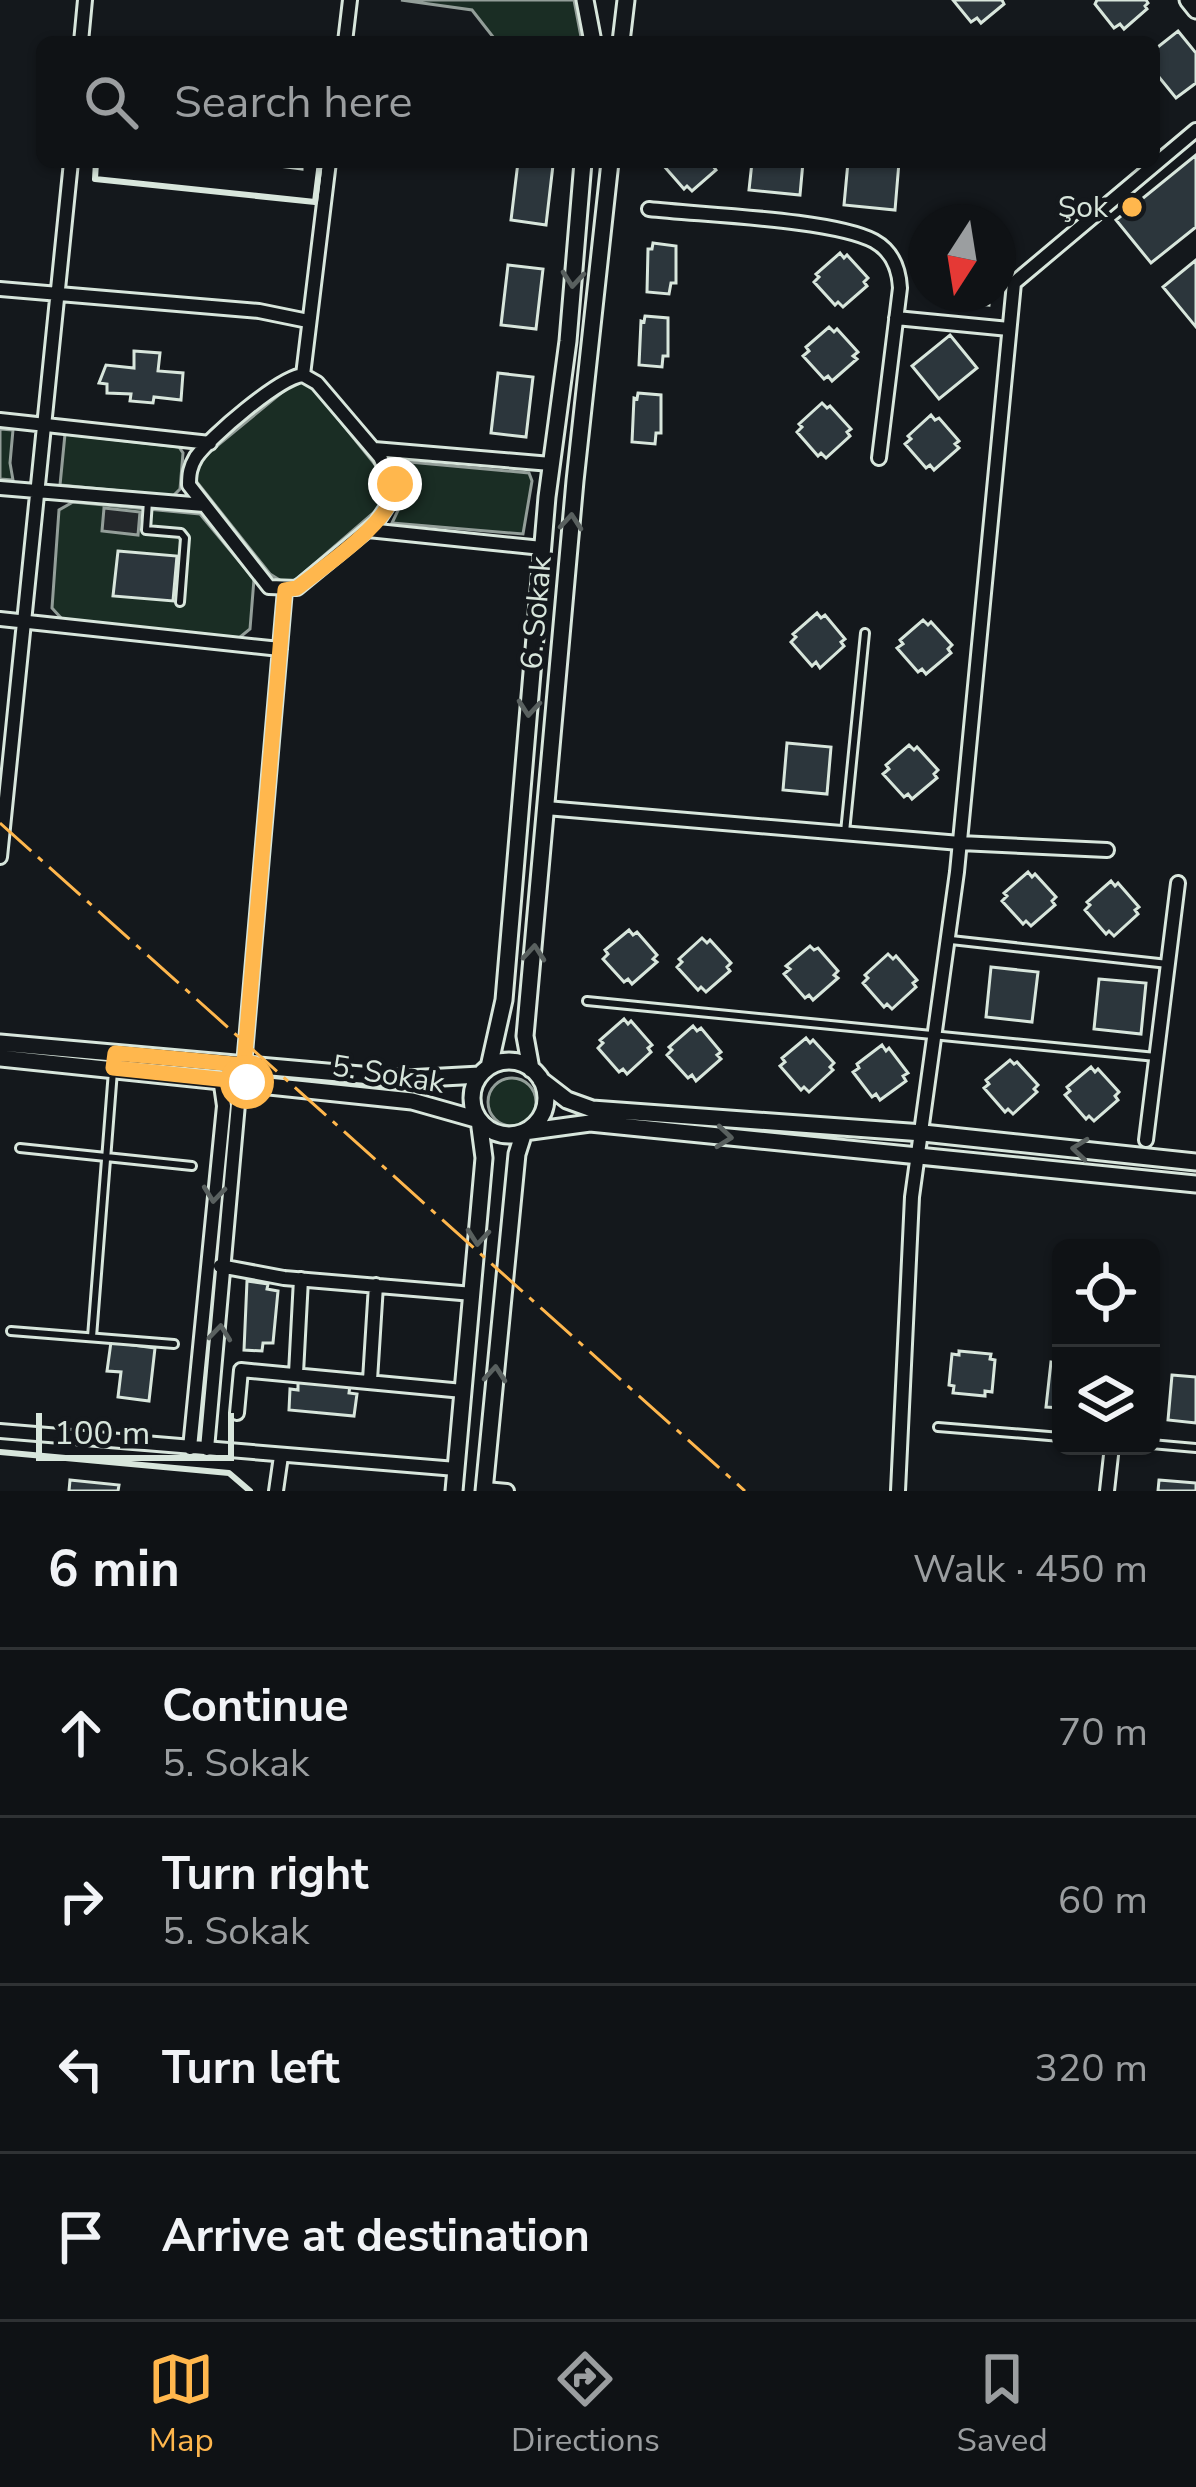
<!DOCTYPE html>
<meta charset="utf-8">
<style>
:root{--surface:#0f1215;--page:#181b1e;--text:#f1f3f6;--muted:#9b9ea0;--line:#2f3234;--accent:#ffb74d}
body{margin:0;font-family:"Nunito Sans",sans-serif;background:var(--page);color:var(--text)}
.controls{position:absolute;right:36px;bottom:36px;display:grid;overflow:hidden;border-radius:18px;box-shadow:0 3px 9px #0004}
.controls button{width:108px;height:108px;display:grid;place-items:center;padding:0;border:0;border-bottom:3px solid var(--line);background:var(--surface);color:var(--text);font:60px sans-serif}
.compass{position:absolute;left:908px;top:204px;width:108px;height:108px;border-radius:50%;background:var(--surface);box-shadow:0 3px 9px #0004;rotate:192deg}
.scale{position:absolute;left:36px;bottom:30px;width:198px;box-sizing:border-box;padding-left:12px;border:6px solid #d8e6dc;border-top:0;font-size:33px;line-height:42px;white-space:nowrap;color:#d8e6dc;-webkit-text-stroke:9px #14181c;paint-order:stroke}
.stop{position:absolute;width:36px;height:36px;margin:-27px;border:9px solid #ffb74d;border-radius:50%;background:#fff}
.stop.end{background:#ffb74d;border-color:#fff;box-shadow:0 3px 12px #0008}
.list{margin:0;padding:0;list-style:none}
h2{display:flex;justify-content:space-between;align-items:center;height:156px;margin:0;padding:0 48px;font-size:51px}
h2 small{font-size:39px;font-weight:400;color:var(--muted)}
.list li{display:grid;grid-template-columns:78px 1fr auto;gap:36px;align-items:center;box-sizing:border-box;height:168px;padding:0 48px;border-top:3px solid var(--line)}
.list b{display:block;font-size:45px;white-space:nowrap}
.list p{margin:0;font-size:39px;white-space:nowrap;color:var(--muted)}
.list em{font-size:39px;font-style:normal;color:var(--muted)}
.icon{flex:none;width:66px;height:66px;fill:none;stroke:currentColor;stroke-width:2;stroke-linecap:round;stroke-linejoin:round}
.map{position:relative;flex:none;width:1196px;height:1491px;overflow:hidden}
.search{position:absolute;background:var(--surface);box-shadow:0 3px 9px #0004;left:36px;right:36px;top:36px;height:132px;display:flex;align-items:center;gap:30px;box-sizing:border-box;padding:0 42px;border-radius:18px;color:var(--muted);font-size:45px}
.sheet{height:828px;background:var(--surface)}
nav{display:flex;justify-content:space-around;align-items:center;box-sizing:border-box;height:168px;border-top:3px solid var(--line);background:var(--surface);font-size:33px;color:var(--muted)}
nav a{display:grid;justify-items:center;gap:6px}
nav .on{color:var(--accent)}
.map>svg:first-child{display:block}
</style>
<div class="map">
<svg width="1196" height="1491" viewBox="0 0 1196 1491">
<rect width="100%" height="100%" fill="#14181c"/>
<path fill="#1a2d24" stroke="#939e99" stroke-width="3" d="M 401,0 L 574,0 L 582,42 L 497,42 L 472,10 Z
M 297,380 L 310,384 L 386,478 L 391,489 L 386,502 L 298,578 L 286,584 L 270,574 L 196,481 L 194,470 L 201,459 Z
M 0,429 L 13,430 L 10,463 L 13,480 L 0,479 Z
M 65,434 L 179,447 L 183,453 L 180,489 L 173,496 L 60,485 Z
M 398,461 L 529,473 L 532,481 L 523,534 L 392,523 L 403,500 Z
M 73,502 L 200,514 L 254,579 L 250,629 L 239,638 L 62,619 L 52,608 L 59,510 Z
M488 1102a24 24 0 1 1 48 0a24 24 0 1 1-48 0Z"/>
<path fill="#24282b" stroke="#939e99" stroke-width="3" d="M 104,508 L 140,512 L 138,535 L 102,531 Z"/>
<path fill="#2c363c" stroke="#d8e6dc" stroke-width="3" d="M 953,0 L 1002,0 L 1004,4 L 981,23 L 977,18 L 971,22 Z
M 1097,0 L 1146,0 L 1148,3 L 1145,6 L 1147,9 L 1124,29 L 1120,24 L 1114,28 L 1095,4 Z
M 1178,31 L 1196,53 L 1196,83 L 1176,98 L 1154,71 L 1154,50 Z
M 1196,155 L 1196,227 L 1151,263 L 1116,220 Z
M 272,162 L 302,162 L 302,169 L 271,165 Z
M 518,162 L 553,165 L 546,225 L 511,220 Z
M 667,162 L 717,162 L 713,166 L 716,170 L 692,191 L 687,186 L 684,189 L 663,165 Z
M 752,162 L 803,162 L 800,195 L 749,190 Z
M 848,162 L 899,162 L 895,210 L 844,205 Z
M 653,243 L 676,246 L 676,283 L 671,283 L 669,294 L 647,292 L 648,249 L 652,249 Z
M 840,253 L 844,258 L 847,255 L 868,278 L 864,282 L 867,286 L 843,307 L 838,302 L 835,305 L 814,282 L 819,277 L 816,274 Z
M 1196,260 L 1196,327 L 1163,287 Z
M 508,265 L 543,269 L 536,329 L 501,325 Z
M 945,294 L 990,294 L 989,305 L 945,301 Z
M 645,316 L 668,318 L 668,356 L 663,356 L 662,367 L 639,365 L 641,321 L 644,322 Z
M 829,327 L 834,332 L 837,329 L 858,352 L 853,356 L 857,359 L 832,381 L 828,376 L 824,379 L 803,356 L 809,351 L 806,347 Z
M 950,335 L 977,368 L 939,399 L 912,366 Z
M 134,351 L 160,353 L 158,371 L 183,373 L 181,400 L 154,397 L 153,403 L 130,401 L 131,394 L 107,393 L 107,384 L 99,383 L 106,365 L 134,368 Z
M 498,373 L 533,377 L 526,437 L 491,433 Z
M 638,393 L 661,395 L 661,433 L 656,433 L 655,444 L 632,442 L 634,398 L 637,399 Z
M 822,403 L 827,408 L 830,406 L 851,429 L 847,432 L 850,436 L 826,458 L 821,453 L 818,456 L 797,432 L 802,427 L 799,424 Z
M 931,415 L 935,420 L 939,418 L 959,441 L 955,444 L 959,448 L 934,470 L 930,465 L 926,468 L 905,444 L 911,439 L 908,436 Z
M 118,551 L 177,556 L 173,601 L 113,596 Z
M 817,613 L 821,618 L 825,615 L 845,639 L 841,642 L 844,646 L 820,668 L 816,662 L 812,666 L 791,642 L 796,637 L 793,634 Z
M 923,620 L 928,625 L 931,622 L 952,645 L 948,649 L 951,653 L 926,674 L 922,669 L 918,672 L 897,648 L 903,644 L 900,640 Z
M 787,743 L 831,747 L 827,794 L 783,790 Z
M 909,745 L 914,750 L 917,747 L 938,770 L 934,774 L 937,778 L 912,799 L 908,794 L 904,797 L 883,774 L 889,769 L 886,765 Z
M 1028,872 L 1032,877 L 1035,874 L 1056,897 L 1052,901 L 1055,905 L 1031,926 L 1026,921 L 1023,924 L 1002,901 L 1007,896 L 1004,893 Z
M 1111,881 L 1115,886 L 1118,883 L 1139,907 L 1135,910 L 1138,914 L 1114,936 L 1109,931 L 1106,934 L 1085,910 L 1090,905 L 1087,902 Z
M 629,930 L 633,935 L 637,932 L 657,955 L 653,959 L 657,962 L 632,984 L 628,979 L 624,982 L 603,959 L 608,954 L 605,950 Z
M 702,938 L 707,943 L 710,940 L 731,963 L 727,967 L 730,971 L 706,992 L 701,987 L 698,990 L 677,967 L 682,962 L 679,959 Z
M 810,946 L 814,950 L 818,948 L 838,971 L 834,975 L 838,978 L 813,1000 L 809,995 L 805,998 L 784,974 L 790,969 L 786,966 Z
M 888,954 L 893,959 L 896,956 L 917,980 L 913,983 L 916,987 L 892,1009 L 887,1004 L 884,1007 L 863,983 L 868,978 L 865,975 Z
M 991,967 L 1038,972 L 1032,1022 L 986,1017 Z
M 1099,979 L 1146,983 L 1141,1034 L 1094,1029 Z
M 624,1019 L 628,1024 L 631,1021 L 652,1045 L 648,1048 L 651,1052 L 627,1074 L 623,1069 L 619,1072 L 598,1048 L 603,1043 L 600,1040 Z
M 693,1026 L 697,1031 L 701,1028 L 721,1052 L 717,1055 L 721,1059 L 696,1081 L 692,1075 L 688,1078 L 667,1055 L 672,1050 L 669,1047 Z
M 806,1038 L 810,1043 L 813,1040 L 834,1063 L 830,1067 L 833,1070 L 809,1092 L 804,1087 L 801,1090 L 780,1066 L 785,1062 L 782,1058 Z
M 882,1045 L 886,1051 L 889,1048 L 908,1073 L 903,1076 L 906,1081 L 880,1100 L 876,1094 L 872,1097 L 853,1072 L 859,1068 L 857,1064 Z
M 1010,1060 L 1014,1064 L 1017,1062 L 1038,1085 L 1034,1089 L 1037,1092 L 1013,1114 L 1008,1109 L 1005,1112 L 984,1088 L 989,1084 L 986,1080 Z
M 1091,1067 L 1095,1072 L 1098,1069 L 1119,1092 L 1115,1096 L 1118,1100 L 1094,1121 L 1089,1116 L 1086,1119 L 1065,1095 L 1070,1091 L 1067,1087 Z
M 247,1281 L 268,1284 L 267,1289 L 278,1291 L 273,1343 L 263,1343 L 262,1351 L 244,1350 Z
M 111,1342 L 155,1348 L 149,1401 L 118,1397 L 121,1372 L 107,1371 Z
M 959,1351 L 991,1354 L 990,1359 L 995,1360 L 992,1392 L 985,1391 L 985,1396 L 953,1393 L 954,1386 L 949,1385 L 952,1354 L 959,1355 Z
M 1051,1362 L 1061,1363 L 1061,1408 L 1046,1407 Z
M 1172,1375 L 1196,1377 L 1196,1423 L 1168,1420 Z
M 298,1381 L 350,1385 L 349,1393 L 357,1394 L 354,1416 L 289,1410 L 290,1389 L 298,1390 Z
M 70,1480 L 119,1485 L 118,1491 L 69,1491 Z
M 1159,1480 L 1196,1483 L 1196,1491 L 1158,1491 Z"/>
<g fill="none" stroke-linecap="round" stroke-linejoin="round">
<defs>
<path id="service" d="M 148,501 L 146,530 L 181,533 L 185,538 L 180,602
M 845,832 L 865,633
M 951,940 L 1168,964
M 587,1001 L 1156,1057
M 20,1148 L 192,1166
M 11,1331 L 174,1344
M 92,1337 L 113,1071
M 938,1427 L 1061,1437
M 1151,1444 L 1196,1448"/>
<path id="minor" d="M 81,42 L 85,0
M 345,42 L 350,0
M 649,209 C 701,215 833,219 874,241 C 892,251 899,268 900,288 L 879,458
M 0,289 L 259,311 L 308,321
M 896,318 L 1009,329
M 303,375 L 317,383 L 380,457 L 396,493 L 376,523 L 297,588 L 269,587 L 189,485 C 189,474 190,467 196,457 C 210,437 280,377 303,375 Z
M 303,375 L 329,162
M 0,420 L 210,443
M 374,449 L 551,464
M 0,488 L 204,505
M 368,530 L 542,548
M 0,619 L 280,649
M 546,808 L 960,843 L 1107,850
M 0,857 L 71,162
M 244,1065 L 285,590
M 1146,1140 L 1178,883
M 220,1266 L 284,1278 L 473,1294
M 296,1373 L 301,1279
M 370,1380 L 376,1285
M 237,1413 L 241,1370 L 463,1391
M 0,1431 L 456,1469
M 190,1448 L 224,1106 L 220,1078
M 207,1449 L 238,1104 L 247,1081
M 485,1489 L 507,1491
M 276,1491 L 281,1456
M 898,1491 L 912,1197 L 957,872 L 1014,283 L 1196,130
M 1107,1491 L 1112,1446"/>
<path id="tertiary" d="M 585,0 L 593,42
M 1188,0 L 1196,10
M 621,42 L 626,0
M 0,1043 L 406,1079 L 480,1075
M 0,1058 L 412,1101 L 479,1120 L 484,1158 L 454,1491
M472 1098a37 37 0 1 1 74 0a37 37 0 1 1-74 0Z
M 489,1067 L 504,1000 L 547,497 L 568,341 L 583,162
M 531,1069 L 525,1036 L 575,481 L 610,162
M 541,1080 L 567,1100 L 592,1109 L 923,1133 L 1196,1162
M 484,1491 L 517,1154 L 524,1132 L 590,1123 L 1196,1184"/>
</defs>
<use href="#service" stroke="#d8e6dc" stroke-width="12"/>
<use href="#minor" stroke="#d8e6dc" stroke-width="18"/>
<use href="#tertiary" stroke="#d8e6dc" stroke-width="21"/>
<use href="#service" stroke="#14181c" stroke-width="6"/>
<use href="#minor" stroke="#14181c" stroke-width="12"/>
<use href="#tertiary" stroke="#14181c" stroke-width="15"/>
<path stroke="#d8e6dc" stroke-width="6" d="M 96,162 L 95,179 L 315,202 L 320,162
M 0,1452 L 229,1473 L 250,1491"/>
<path stroke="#ffb74d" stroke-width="3" stroke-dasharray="42 9 6 9" stroke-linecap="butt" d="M 0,823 L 745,1491"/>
</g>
<defs><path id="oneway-chevron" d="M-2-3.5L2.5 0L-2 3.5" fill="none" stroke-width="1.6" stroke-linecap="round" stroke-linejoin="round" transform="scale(3)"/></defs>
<g stroke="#59605f">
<use href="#oneway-chevron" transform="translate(573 279) rotate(95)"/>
<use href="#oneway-chevron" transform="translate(571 522) rotate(-85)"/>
<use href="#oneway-chevron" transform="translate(529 708) rotate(95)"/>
<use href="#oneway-chevron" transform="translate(534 953) rotate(-85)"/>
<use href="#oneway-chevron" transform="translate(724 1137) rotate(6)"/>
<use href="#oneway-chevron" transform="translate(1080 1149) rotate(-174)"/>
<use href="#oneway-chevron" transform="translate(214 1194) rotate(96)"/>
<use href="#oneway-chevron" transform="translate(478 1237) rotate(95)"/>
<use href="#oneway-chevron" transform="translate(220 1333) rotate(-84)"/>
<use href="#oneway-chevron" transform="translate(495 1374) rotate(-85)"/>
</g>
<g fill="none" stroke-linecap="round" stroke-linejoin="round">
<path stroke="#ffb74d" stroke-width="15" d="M 247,1082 L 113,1068 L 115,1053 L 244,1065 L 285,590 L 297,588 C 323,567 397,519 395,484"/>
</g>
<circle fill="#ffb74d" stroke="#14181c" stroke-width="4.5" cx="1132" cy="207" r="12"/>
<g text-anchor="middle" stroke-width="9" stroke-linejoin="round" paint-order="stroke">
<g font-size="30" fill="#d8e6dc" stroke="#14181c" text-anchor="end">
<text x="1108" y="217">Şok</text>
</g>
<g font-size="30" fill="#d8e6dc" stroke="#14181c">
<text transform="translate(536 613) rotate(-85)" y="10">6. Sokak</text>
<text transform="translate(388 1074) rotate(9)" y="10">5. Sokak</text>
</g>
</g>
</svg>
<div class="controls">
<button><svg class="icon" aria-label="locate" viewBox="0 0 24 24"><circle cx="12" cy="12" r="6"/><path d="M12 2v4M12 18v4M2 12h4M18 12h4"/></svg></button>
<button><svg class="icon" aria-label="layers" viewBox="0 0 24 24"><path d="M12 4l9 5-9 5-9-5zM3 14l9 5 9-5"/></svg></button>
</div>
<svg class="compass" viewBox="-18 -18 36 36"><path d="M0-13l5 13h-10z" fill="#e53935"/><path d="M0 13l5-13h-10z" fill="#9b9ea0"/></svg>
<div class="scale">100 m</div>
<div class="stop" style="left:247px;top:1082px"></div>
<div class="stop end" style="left:395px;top:484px"></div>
<div class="search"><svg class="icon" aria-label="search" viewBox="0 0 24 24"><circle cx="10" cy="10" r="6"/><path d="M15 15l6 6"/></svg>Search here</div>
</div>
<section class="sheet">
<h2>6 min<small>Walk · 450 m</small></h2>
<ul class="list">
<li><svg class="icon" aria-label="ahead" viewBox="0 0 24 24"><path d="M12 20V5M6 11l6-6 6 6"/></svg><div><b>Continue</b><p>5. Sokak</p></div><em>70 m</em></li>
<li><svg class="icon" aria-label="right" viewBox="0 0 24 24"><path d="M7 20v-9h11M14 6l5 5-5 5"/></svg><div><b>Turn right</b><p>5. Sokak</p></div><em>60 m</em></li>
<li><svg class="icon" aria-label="left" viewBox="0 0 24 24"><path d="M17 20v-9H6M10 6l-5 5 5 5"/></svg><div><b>Turn left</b></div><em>320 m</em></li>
<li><svg class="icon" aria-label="arrive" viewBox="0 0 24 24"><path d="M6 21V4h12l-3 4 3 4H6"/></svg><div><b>Arrive at destination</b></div></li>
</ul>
</section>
<nav>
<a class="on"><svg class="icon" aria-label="map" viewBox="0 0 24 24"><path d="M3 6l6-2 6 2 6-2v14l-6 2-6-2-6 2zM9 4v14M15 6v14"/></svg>Map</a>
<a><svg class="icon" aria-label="directions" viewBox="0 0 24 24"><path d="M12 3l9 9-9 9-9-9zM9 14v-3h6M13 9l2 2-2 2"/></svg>Directions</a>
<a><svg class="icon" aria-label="saved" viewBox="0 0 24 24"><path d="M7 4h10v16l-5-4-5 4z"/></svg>Saved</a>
</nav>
